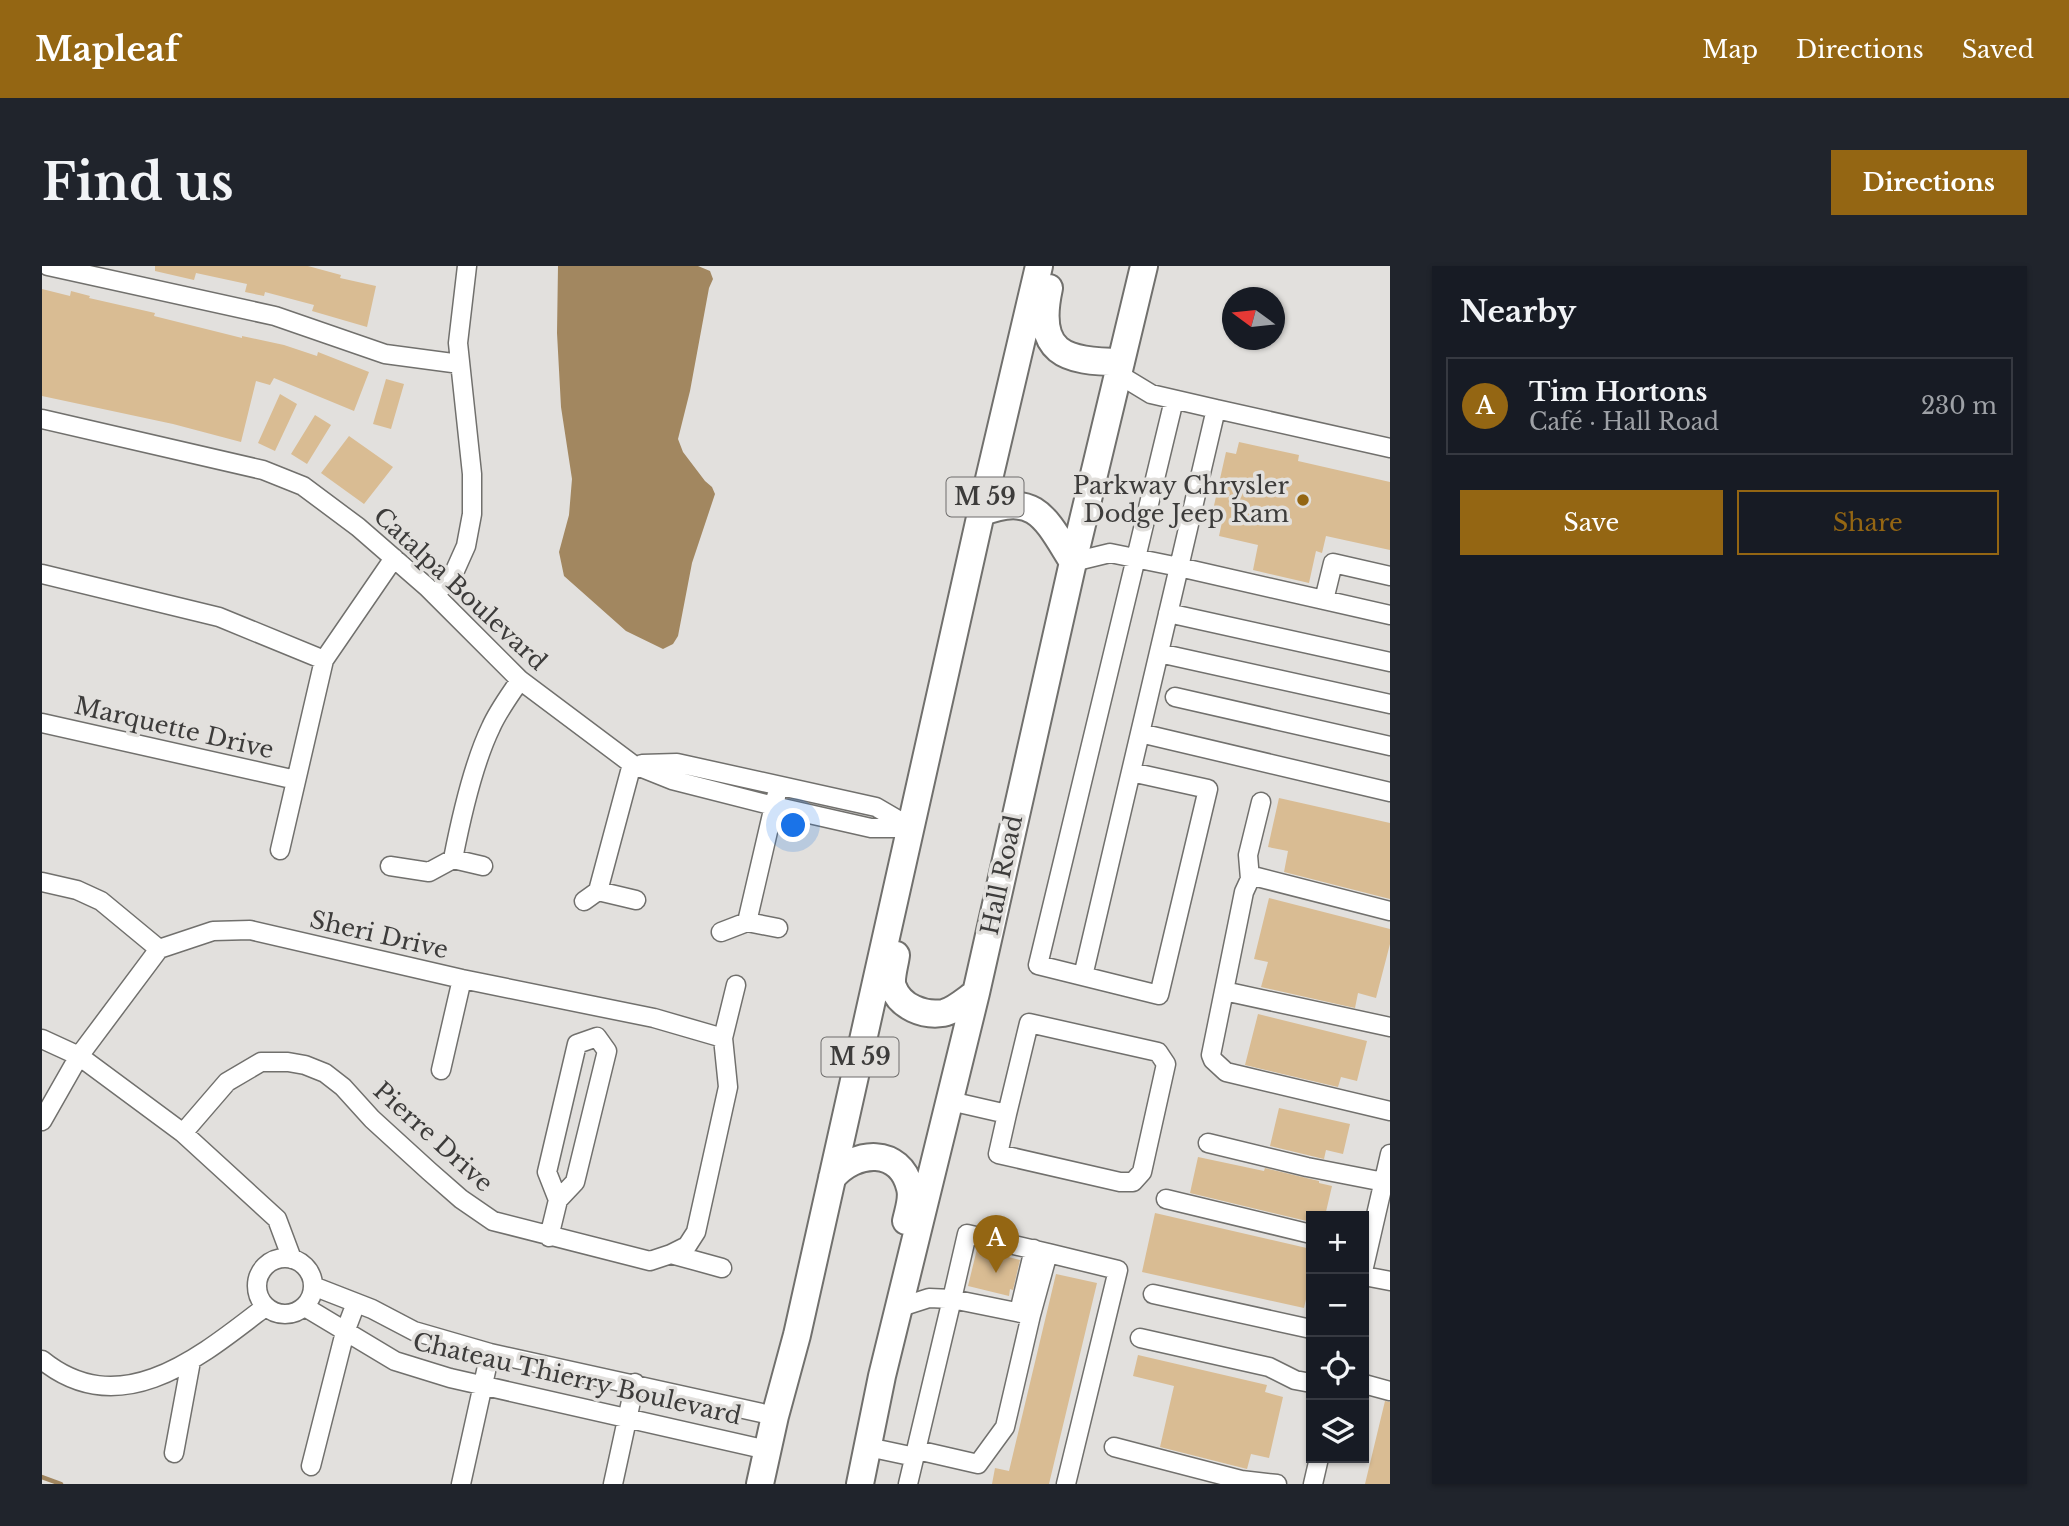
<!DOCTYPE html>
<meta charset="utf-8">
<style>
:root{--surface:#171b24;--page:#20242c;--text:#f1f3f6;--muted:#9ea1a6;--line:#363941;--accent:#946613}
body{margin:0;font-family:"Libre Baskerville",serif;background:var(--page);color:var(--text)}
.controls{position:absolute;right:21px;bottom:21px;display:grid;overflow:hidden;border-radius:0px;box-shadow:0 2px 5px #0004}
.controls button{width:63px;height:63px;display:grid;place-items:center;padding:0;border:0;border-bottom:2px solid var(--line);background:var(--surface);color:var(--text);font:35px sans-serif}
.compass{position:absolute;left:1180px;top:21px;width:63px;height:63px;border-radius:50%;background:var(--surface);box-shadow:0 2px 5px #0004;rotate:285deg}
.you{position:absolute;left:752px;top:560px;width:24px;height:24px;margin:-18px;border:5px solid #fff;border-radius:50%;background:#1a73e8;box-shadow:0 0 0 10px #1a73e833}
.badge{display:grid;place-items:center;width:46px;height:46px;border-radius:50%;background:var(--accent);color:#fff;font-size:23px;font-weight:700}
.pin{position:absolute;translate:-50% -58px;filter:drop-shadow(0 2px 4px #0008)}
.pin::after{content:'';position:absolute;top:37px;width:24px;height:21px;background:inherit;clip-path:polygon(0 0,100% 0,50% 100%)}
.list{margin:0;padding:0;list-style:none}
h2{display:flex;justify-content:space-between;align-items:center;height:91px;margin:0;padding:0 28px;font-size:30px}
h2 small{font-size:23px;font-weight:400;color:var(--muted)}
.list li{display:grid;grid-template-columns:46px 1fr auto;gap:21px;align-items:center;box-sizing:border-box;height:98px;margin:0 14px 14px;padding:0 14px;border:2px solid var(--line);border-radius:0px}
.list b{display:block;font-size:26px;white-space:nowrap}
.list p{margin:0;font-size:23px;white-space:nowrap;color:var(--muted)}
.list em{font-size:23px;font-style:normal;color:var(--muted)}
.actions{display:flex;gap:14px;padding:21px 28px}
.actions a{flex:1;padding:16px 0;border:2px solid var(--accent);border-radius:0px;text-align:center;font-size:24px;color:var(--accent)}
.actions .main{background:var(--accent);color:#fff}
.icon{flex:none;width:38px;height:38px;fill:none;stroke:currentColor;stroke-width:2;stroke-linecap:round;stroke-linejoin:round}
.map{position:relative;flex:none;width:1348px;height:1218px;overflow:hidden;border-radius:0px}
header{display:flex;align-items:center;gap:42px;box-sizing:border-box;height:98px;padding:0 35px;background:var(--accent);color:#fff}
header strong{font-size:33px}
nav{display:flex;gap:38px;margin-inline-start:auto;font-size:24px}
.intro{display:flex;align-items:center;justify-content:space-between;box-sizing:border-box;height:168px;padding:0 42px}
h1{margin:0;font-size:49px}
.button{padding:18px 32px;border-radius:0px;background:var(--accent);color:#fff;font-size:24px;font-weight:700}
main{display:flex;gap:42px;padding:0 42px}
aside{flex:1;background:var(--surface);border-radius:0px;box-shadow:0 2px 5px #0004}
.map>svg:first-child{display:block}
</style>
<header>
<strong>Mapleaf</strong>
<nav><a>Map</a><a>Directions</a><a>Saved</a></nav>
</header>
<div class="intro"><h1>Find us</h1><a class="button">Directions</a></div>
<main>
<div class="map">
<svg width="1348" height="1218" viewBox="0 0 1348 1218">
<rect width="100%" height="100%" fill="#e2e0dd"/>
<path fill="#a28760" d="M 516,0 L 656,0 L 668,5 L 671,13 L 667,22 L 648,125 L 636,173 L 641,186 L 663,215 L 670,221 L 673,228 L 650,297 L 636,370 L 631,378 L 621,383 L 584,365 L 522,310 L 517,286 L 527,249 L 530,213 L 519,141 L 515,67 Z"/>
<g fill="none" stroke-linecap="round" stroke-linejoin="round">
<path stroke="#a28760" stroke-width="4.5" d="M 0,1211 L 19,1218"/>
</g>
<path fill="#d9bc93" d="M 113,0 L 266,0 L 299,9 L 298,12 L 334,20 L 325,61 L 270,45 L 272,39 L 223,26 L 222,30 L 203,26 L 205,18 L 154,7 L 152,14 L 113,5 Z
M 0,23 L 28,30 L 29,25 L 48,30 L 47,32 L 113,47 L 112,50 L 200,72 L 200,70 L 242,79 L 275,90 L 276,86 L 327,106 L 312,145 L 232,112 L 228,119 L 214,115 L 199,176 L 131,158 L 0,130 Z
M 344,113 L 362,118 L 349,163 L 331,158 Z
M 238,128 L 255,138 L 233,185 L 216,177 Z
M 273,149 L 289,159 L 265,198 L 249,188 Z
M 307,170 L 351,201 L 322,238 L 279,207 Z
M 1197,176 L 1257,189 L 1256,195 L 1348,216 L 1348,284 L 1284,270 L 1280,287 L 1274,285 L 1267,317 L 1211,304 L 1216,279 L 1177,270 L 1180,256 L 1169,253 L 1184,186 L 1194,188 Z
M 1237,532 L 1348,557 L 1348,633 L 1242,606 L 1246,585 L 1226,581 Z
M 1227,632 L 1348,663 L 1348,678 L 1334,732 L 1316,727 L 1313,742 L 1219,721 L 1226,696 L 1212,693 Z
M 1216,748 L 1325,775 L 1315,815 L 1299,811 L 1296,821 L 1203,799 Z
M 1237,842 L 1308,858 L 1301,888 L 1284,884 L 1282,893 L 1228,880 Z
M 1156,891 L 1222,905 L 1223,902 L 1277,915 L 1277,917 L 1290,920 L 1283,950 L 1269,950 L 1269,956 L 1148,927 Z
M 1113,947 L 1269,983 L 1269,1011 L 1262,1042 L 1100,1006 Z
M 935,983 L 978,994 L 971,1024 L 968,1023 L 967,1030 L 926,1020 Z
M 1014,1008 L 1055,1017 L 1007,1218 L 950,1218 L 953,1202 L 967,1205 Z
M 1096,1089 L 1225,1119 L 1223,1126 L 1241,1131 L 1227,1192 L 1209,1188 L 1205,1203 L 1118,1181 L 1132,1120 L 1091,1110 Z
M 1343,1135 L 1348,1136 L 1348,1218 L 1323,1218 Z"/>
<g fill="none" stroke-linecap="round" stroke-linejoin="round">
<defs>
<path id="minor" d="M 6,0 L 233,50 L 343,88 L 418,98
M 1174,143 L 1348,182
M 0,153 L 221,204 L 261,220 L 316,261 L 385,321 L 478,414 L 590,498 L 630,514 L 732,540 L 829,562 L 870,562
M 1031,296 L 1068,287 L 1137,301 L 1174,143 L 1109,128 L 1076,108
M 0,308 L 177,351 L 282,394
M 393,329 L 411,309 L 424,280 L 430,248 L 430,208 L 416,77 L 425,0
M 1282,334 L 1291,297 L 1348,310
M 1126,347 L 1348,396
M 1117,387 L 1348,438
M 1133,431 L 1348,480
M 0,457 L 254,514
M 1098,467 L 1348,526
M 600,498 L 635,497 L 834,541 L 870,562
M 1089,506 L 1166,523 L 1117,729 L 996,699 L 1132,134
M 238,584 L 282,394 L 352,292
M 411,593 C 419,552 431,498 449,461 C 456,445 468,429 478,414
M 348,600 L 387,606 L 411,593 L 441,600
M 1208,613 L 1206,589 L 1219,536
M 0,616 L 35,624 L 59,635 L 117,683
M 556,625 L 594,634
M 542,635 L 556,625 L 590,498
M 1348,645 L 1215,611 L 1208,613 L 1202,626 L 1169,789 L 1171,794 L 1184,806 L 1348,845
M 705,656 L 734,531
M 679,666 L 705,656 L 736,662
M 117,683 L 171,665 L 208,664 L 420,713 L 612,752 L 681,772
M 1041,710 L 1137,301 L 1348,349
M 1182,725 L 1348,761
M 0,773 L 37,790 L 141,867 L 235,953 L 250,993
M 399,804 L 420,713
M 908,835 L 965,848 L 987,757 L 1116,786 L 1124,798 L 1100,906 L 1091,916 L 1078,916 L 956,888 L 965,848
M 0,855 L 37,790 L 117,683
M 141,867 L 185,816 L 219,796 L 246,796 L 263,799 L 283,807 L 301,821 L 330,853 L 387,905 L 419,933 L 451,955 L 608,995 L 629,988 L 680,1002
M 1166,877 L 1265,901 L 1342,916
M 1124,933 L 1269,968
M 507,971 L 516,934 L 533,916 L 565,785 L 555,771 L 535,778 L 505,906 L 516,934
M 629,988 L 645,980 L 654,966 L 686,821 L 681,772 L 694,719
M215 1020a28 28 0 1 1 56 0a28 28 0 1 1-56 0Z
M 1322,1001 L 1348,888
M 1322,1010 L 1348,1015
M 271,1020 L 330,1043 L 372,1065 L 448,1087 L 733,1150
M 1111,1028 L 1269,1063
M 263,1041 L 353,1095 L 408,1112 L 725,1184
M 859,1041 L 887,1032 L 910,1033 L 925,968 L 1006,987
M 977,1046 L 992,983
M 1098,1072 L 1227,1101 L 1253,1114 L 1269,1117
M 0,1094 C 79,1158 159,1090 223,1041
M 1322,1118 L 1348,1125
M 826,1181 L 873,1191
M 1072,1181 L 1199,1214 L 1235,1218
M 875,1184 L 936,1198 L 963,1161 L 989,1049
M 132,1187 L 149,1095
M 269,1200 L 303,1066 L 314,1037
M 419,1218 L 448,1087
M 571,1218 L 593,1117
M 866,1218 L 910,1033 L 989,1049 L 1006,987 L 1076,1004 L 1024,1218
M 1271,1218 L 1277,1192"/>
<path id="highway" d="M 1007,22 C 993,87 1022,96 1079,96
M 939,247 C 994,224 1005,255 1031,296
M 854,689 C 853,698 848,713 851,721 C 858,741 882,750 901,747 C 912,745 925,733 934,727
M 790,912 C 813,884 858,881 868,922 C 871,933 866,945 864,955
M 718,1218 L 733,1150 L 755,1069 L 939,247 L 997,0
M 818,1218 L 840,1110 L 934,727 L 1031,296 L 1102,0"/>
</defs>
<use href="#minor" stroke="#71706d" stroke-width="21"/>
<use href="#highway" stroke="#71706d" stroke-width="30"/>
<use href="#minor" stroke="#fff" stroke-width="18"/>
<use href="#highway" stroke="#fff" stroke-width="26"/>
</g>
<circle fill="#946613" stroke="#e2e0dd" stroke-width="2.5" cx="1261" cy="234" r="7"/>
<g text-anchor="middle" stroke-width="7" stroke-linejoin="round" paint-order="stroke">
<g fill="#e2e0dd" stroke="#6e6d6c" stroke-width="2">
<rect x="904.5" y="211.5" width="77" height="39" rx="5"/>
<rect x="779.5" y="771.5" width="77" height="39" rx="5"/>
</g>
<g font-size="23" font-weight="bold" fill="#3d3c3b">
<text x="943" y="239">M 59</text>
<text x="818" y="799">M 59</text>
</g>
<g font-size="24" fill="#3d3c3b" stroke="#e2e0dd" text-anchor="end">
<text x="1247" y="228">Parkway Chrysler<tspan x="1247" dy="28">Dodge Jeep Ram</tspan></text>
</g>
<g font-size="24" fill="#3d3c3b" stroke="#e2e0dd">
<text transform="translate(418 323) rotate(43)" y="8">Catalpa Boulevard</text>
<text transform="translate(132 462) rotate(13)" y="8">Marquette Drive</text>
<text transform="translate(960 609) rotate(-78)" y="8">Hall Road</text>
<text transform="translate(337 669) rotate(13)" y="8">Sheri Drive</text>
<text transform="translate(391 871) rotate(42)" y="8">Pierre Drive</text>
<text transform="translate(535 1113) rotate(13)" y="8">Chateau Thierry Boulevard</text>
</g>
</g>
</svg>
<div class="controls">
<button>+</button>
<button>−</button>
<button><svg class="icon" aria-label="locate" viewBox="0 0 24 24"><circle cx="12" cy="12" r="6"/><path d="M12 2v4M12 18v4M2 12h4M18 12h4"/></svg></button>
<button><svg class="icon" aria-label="layers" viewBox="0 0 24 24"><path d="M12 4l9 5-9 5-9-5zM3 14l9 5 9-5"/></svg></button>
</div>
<svg class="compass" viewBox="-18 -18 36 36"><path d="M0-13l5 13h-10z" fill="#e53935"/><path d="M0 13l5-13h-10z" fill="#9ea1a6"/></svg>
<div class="you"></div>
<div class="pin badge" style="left:954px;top:1007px">A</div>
</div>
<aside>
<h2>Nearby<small></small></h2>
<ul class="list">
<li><span class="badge">A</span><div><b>Tim Hortons</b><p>Café · Hall Road</p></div><em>230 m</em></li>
</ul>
<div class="actions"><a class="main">Save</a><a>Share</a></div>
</aside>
</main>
